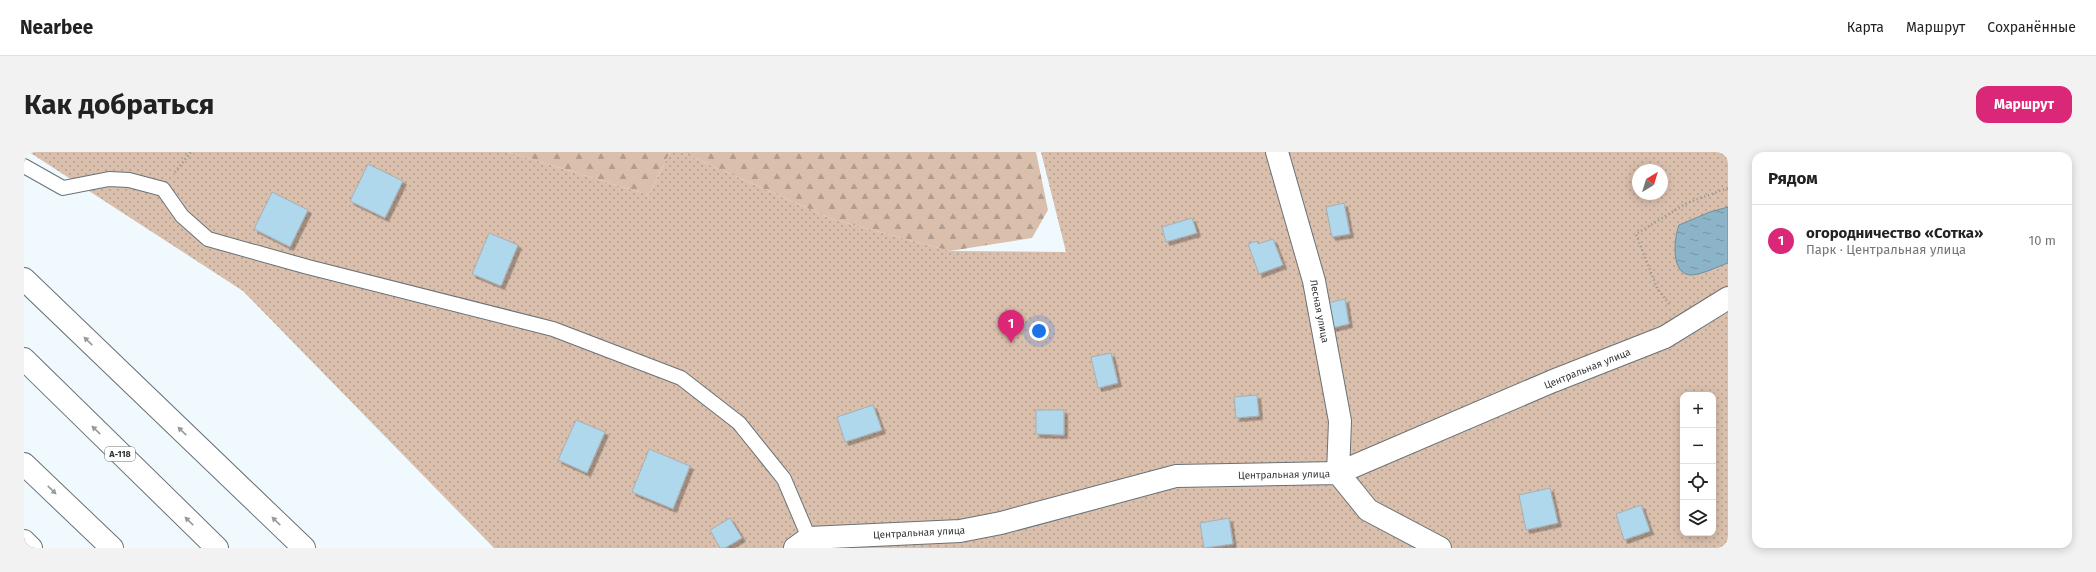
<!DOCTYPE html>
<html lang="ru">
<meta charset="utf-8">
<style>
:root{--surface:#fff;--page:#f2f2f2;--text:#222;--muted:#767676;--line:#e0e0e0;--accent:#db2777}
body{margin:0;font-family:"Fira Sans",sans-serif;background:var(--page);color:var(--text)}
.controls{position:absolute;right:12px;bottom:12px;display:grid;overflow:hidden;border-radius:8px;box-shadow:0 2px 10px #0003}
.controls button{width:36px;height:36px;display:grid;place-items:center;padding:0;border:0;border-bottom:1px solid var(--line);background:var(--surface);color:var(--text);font:20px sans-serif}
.compass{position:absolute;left:1608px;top:12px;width:36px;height:36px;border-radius:50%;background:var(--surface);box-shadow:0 2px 10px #0003;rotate:38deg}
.you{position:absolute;left:1015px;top:179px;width:14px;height:14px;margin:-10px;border:3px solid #fff;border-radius:50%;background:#1a73e8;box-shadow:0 0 0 6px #1a73e833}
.badge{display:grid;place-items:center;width:26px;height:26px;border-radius:50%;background:var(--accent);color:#fff;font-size:13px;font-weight:700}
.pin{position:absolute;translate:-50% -33px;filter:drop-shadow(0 1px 2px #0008)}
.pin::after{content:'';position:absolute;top:21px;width:14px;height:12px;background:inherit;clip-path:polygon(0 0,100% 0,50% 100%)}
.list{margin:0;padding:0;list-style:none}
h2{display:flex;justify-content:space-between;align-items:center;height:52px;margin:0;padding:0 16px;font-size:17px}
h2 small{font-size:13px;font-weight:400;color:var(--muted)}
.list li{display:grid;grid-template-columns:26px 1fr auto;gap:12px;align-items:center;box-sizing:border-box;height:72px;padding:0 16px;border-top:1px solid var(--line)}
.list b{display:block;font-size:15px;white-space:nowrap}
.list p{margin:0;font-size:13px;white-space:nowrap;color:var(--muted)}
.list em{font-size:13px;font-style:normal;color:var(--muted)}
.icon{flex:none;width:22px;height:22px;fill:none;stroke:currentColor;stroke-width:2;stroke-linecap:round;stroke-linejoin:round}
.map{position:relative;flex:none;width:1704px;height:396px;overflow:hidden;border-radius:12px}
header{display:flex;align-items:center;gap:24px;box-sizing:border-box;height:56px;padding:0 20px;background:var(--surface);border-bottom:1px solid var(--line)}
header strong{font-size:19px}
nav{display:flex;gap:22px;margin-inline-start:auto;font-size:14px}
.intro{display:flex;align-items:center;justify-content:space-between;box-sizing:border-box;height:96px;padding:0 24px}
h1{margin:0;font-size:28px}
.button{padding:10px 18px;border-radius:12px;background:var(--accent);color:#fff;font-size:14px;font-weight:700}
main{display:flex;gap:24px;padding:0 24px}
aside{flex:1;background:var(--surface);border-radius:12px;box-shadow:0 2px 10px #0003}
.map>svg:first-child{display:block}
</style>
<header>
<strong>Nearbee</strong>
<nav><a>Карта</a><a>Маршрут</a><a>Сохранённые</a></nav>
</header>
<div class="intro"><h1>Как добраться</h1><a class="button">Маршрут</a></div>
<main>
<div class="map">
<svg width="1704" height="396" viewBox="0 0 1704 396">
<defs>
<pattern id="green-dots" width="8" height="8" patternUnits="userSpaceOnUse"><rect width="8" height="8" fill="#dabfad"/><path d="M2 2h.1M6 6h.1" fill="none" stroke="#b19c8e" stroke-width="1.8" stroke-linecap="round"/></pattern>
<pattern id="forest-firs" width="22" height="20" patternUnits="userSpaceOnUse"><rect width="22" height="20" fill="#dabfad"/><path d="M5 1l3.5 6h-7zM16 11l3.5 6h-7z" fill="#b19c8e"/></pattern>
<pattern id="water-ripples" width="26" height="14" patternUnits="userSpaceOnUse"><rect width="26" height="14" fill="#8cb4c8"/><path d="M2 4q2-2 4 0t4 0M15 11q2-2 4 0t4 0" fill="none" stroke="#7393a3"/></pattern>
<filter id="shadow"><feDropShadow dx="3.5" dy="3.5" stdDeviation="0" flood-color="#0004"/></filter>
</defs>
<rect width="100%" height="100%" fill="#f0f9fe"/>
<path fill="url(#green-dots)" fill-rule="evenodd" d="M 5,0 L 484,0 L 625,43 L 646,0 L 657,0 L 808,67 L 926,99 L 1042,100 L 1017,0 L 1704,0 L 1704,396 L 470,396 L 219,139 ZM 1614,18 L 1638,18 L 1638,42 L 1614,42 ZM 1659,243 L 1689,243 L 1689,381 L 1659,381 Z"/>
<path fill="url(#forest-firs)" d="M 484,0 L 646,0 L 625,43 Z
M 657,0 L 1012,0 L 1024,58 L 1008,86 L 926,99 L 808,67 Z"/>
<path fill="url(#water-ripples)" stroke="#718e9d" d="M 1704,55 L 1704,111 C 1693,115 1679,122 1668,123 C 1646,124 1650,86 1655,73 L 1686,60 Z"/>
<path fill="#afd8ed" stroke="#a7afb4" filter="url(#shadow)" d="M 344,12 L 379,29 L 361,66 L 326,49 Z
M 248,40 L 284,58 L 266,95 L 230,77 Z
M 1320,51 L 1326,82 L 1308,85 L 1302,55 Z
M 1168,66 L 1173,81 L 1142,90 L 1138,75 Z
M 465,81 L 494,93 L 477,134 L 448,122 Z
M 1249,87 L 1259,113 L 1235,122 L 1224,92 L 1233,89 L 1234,92 Z
M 1321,147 L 1325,172 L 1308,176 L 1304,151 Z
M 1087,201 L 1094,231 L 1074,236 L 1067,205 Z
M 1233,243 L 1235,264 L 1212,266 L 1210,245 Z
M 849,253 L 858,278 L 821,290 L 813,265 Z
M 1012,258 L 1040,258 L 1040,283 L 1012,282 Z
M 552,268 L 581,280 L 563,321 L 534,308 Z
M 625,297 L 666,314 L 649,357 L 608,340 Z
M 1526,336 L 1534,371 L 1502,378 L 1495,343 Z
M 1617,353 L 1626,379 L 1600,388 L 1592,362 Z
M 706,366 L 718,386 L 701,396 L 696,396 L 686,378 Z
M 1205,366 L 1209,392 L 1180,396 L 1176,371 Z"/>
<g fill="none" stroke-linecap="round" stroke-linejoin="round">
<defs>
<path id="lane" d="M 0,14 L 39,36 L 85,27 L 105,28 L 139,37 L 158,64 L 184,87 L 284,115 L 529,177 L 657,226 L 715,271 L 760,327 L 785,386"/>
<path id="street" d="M 1253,0 L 1290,129 L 1316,269 L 1314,321 L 1344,358 L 1416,396
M 771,396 L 785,386 L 936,379 L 977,371 L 1152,324 L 1314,321 L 1529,229 L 1641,185 L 1704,146"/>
<path id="highway" d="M 0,127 L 280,396
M 0,207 L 193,396
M 0,312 L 88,396
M 0,389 L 7,396"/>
</defs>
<use href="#lane" stroke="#6a7276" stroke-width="16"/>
<use href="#street" stroke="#6a7276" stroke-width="24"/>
<use href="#highway" stroke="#6a7276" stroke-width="24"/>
<path stroke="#899093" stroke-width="2.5" stroke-dasharray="1 3" stroke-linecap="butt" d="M 151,20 L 167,0
M 1645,152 L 1633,136 L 1612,82 L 1663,51 L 1704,36"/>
<use href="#lane" stroke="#fff" stroke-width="14"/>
<use href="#street" stroke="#fff" stroke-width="22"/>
<use href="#highway" stroke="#fff" stroke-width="22"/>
</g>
<defs><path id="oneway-solid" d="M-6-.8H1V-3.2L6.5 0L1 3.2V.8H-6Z"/></defs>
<g fill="#989a9c">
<use href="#oneway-solid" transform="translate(64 189) rotate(-136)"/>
<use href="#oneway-solid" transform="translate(72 278) rotate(-136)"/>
<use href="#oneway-solid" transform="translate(158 279) rotate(-136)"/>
<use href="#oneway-solid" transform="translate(28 338) rotate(44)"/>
<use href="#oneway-solid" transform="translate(165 369) rotate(-136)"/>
<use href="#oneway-solid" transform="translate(252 369) rotate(-136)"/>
</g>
<g text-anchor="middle" stroke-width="3.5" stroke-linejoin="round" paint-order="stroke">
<rect fill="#fff" stroke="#707274" stroke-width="1" x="81" y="295" width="30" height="14" rx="3"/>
<g font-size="9" font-weight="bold" fill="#323638">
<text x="96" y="305">А-118</text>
</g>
<g font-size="10" fill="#323638" stroke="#fff">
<text transform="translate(1296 159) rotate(79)" y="4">Лесная улица</text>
<text transform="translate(1563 216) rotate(-22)" y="4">Центральная улица</text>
<text transform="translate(1260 322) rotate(-1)" y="4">Центральная улица</text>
<text transform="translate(895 380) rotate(-3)" y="4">Центральная улица</text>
</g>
</g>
</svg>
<div class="controls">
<button>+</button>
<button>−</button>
<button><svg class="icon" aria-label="locate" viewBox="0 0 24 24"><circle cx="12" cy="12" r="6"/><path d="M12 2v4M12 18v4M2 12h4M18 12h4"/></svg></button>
<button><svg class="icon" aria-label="layers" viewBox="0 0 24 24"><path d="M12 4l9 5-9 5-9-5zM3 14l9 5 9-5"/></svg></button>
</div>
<svg class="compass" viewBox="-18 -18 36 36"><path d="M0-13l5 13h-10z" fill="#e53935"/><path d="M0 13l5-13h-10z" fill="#767676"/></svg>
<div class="you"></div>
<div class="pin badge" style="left:987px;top:191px">1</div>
</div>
<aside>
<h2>Рядом<small></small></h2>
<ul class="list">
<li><span class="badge">1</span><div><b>огородничество «Сотка»</b><p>Парк · Центральная улица</p></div><em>10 m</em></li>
</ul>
</aside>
</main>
